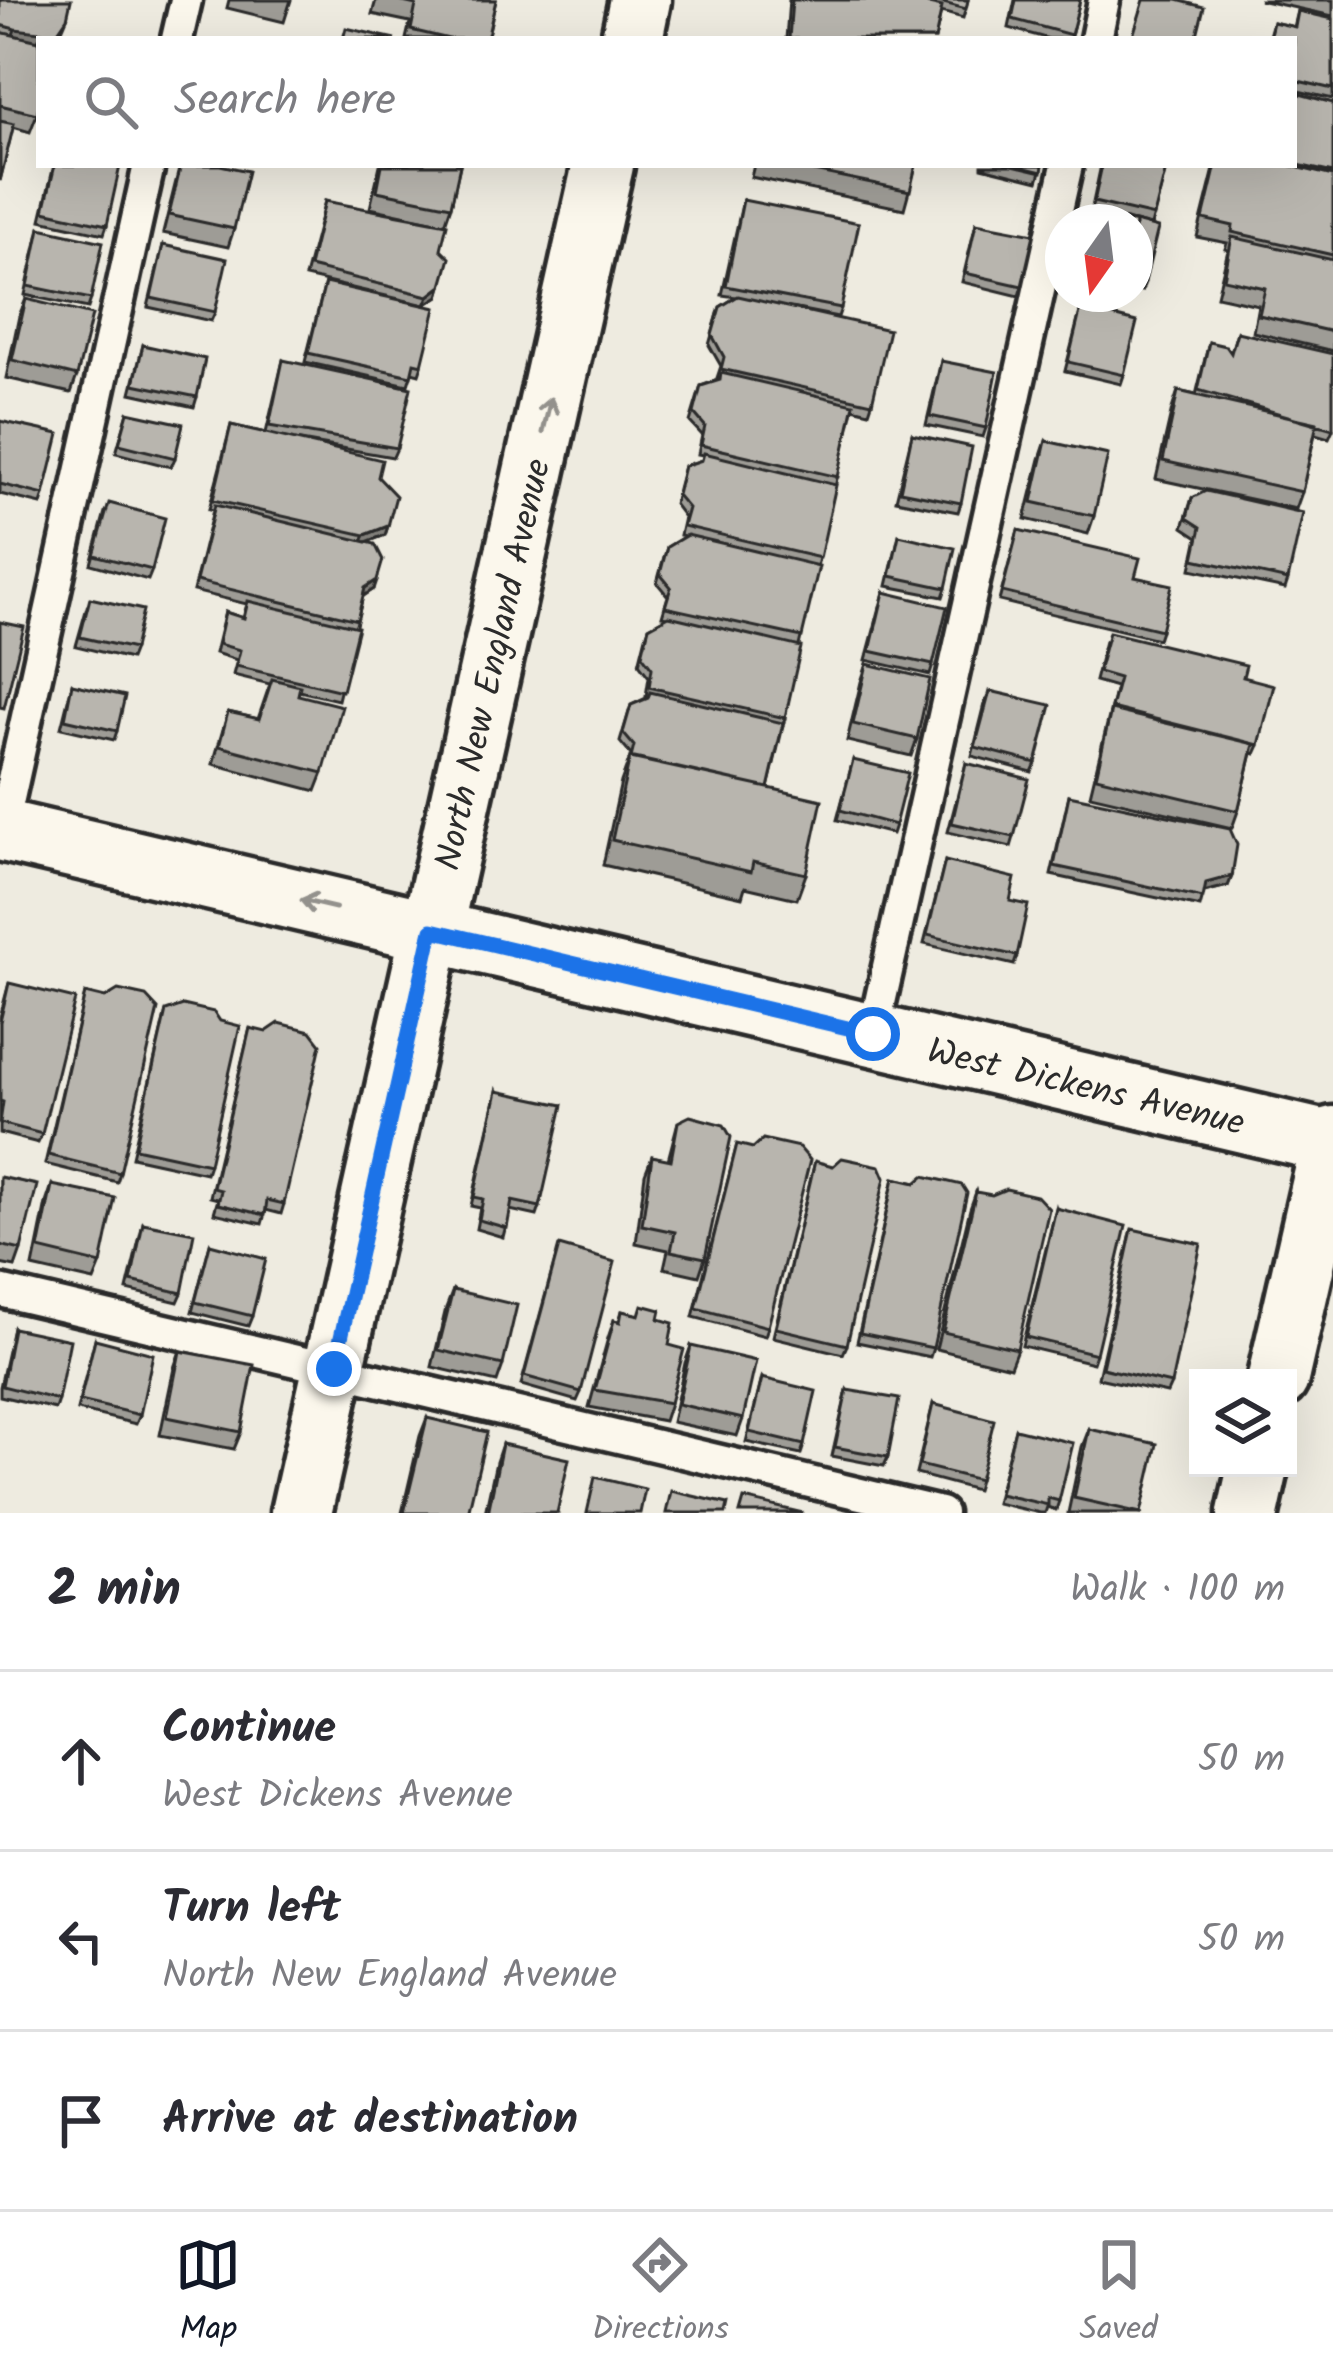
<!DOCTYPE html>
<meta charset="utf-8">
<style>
:root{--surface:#fff;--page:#f2f2f3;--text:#2b2b33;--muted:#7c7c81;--line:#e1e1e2;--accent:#111827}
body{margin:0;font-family:Kalam,sans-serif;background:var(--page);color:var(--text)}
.controls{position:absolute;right:36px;bottom:36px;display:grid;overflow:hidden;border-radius:0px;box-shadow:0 12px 48px #0002}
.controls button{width:108px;height:108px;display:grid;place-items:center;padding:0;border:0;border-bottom:3px solid var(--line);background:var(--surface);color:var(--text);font:60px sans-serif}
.compass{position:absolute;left:1045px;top:204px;width:108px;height:108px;border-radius:50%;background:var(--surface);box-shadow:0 12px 48px #0002;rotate:194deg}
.stop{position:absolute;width:36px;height:36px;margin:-27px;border:9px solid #1a73e8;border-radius:50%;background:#fff}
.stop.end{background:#1a73e8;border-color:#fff;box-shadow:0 3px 12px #0008}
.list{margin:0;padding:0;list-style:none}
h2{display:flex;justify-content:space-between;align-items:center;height:156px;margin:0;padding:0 48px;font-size:51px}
h2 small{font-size:39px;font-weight:400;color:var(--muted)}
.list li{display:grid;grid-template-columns:78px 1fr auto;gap:36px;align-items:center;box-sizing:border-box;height:180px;padding:0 48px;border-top:3px solid var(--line)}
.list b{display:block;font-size:45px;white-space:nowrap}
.list p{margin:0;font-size:39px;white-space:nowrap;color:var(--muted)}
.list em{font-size:39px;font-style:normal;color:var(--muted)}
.icon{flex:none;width:66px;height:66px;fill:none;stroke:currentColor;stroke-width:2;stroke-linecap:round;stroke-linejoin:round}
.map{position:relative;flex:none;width:1333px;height:1513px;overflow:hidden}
.search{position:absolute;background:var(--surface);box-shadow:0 12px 48px #0002;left:36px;right:36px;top:36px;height:132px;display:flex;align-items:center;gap:30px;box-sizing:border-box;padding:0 42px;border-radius:0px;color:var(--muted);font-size:45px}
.sheet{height:696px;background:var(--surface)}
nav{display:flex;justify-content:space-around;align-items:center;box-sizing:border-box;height:168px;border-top:3px solid var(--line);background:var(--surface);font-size:33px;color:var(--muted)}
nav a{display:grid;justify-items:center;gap:6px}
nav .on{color:var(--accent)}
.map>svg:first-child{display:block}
</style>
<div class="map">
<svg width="1333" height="1513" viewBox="0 0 1333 1513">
<rect width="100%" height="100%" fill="#eeebe0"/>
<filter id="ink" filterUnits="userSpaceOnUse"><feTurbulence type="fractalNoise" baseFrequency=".00833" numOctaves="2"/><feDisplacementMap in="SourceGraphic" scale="24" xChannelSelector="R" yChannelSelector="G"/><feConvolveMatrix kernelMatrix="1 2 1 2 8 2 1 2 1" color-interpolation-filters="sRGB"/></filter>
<g filter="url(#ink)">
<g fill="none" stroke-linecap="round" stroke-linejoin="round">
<defs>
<path id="service" d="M 177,39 L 186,0
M 1096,39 L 1104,0
M 2,830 L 149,165
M 873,1034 L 1067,165
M 0,1291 L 941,1513"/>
<g id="minor">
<path d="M 632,39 L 640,0"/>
<path id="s1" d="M 0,830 L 1333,1143"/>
<path d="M 1278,1378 L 1333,1137"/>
<path id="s2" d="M 301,1513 L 603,165"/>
<path d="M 1248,1513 L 1258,1468"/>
</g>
</defs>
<use href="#service" stroke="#2b2b2b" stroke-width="39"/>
<use href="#minor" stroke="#2b2b2b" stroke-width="69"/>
<use href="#service" stroke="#fbf7ec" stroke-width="30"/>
<use href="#minor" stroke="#fbf7ec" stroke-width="60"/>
</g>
<path fill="#9e9c96" stroke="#2b2b2b" stroke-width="3" d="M 0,0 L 61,35 L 58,39 L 39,39 L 37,114 L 30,132 L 13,127 L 0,181 Z
M 229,0 L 291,0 L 284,22 L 227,8 Z
M 376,0 L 496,0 L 487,39 L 406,39 L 410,22 L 372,14 Z
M 789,0 L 968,0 L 963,18 L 941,12 L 935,39 L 786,39 Z
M 1015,0 L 1080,0 L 1070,39 L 1049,39 L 1009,28 Z
M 1259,0 L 1333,0 L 1333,16 Z
M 1298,11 L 1333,19 L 1333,99 L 1294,90 L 1294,39 L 1268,39 L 1273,22 L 1294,27 Z
M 1294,97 L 1333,103 L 1333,351 L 1253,332 L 1258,305 L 1217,296 L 1228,250 L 1225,249 L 1227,243 L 1197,237 L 1215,165 L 1294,165 Z
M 54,165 L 115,165 L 107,225 L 104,234 L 41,220 Z
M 180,165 L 220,165 L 234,229 L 228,247 L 163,233 Z
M 380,165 L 460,165 L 451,206 L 445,224 L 370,208 Z
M 754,165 L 916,165 L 904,209 L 751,177 Z
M 982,165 L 1043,165 L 1038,181 L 982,167 Z
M 1101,165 L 1167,165 L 1151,226 L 1091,212 Z
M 743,200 L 841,308 L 838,317 L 797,309 L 872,403 L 869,412 L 853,408 L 799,646 L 785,718 L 768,788 L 806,874 L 797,899 L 745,887 L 742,897 L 603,865 L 621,782 L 631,755 L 620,742 L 631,705 L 648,697 L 646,696 L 649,677 L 639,664 L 646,636 L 649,627 L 667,617 L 662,616 L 668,596 L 657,583 L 667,547 L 685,536 L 680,535 L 684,517 L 674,504 L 684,466 L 702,460 L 703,455 L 698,454 L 702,435 L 690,422 L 701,386 L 720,379 L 717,378 L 721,366 L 709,345 L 720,307 L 736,297 L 722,295 Z
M 325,201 L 441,249 L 442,286 L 439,296 L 425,305 L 305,277 Z
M 1135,222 L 1145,282 L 1142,291 L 1135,290 Z
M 976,223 L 1022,286 L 1019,296 L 962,282 Z
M 40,228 L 91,299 L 88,308 L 25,295 Z
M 163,245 L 215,312 L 211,321 L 148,307 Z
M 325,283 L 422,365 L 419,374 L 412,372 L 408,385 L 305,362 Z
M 26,299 L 77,376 L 71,393 L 6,378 L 19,316 Z
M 1081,308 L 1124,375 L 1121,384 L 1065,371 Z
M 1237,332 L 1333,429 L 1329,438 L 1315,434 L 1302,492 L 1296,509 L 1156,479 L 1172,409 L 1178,391 L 1196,395 L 1209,342 L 1231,352 Z
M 143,345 L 197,397 L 194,407 L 131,393 Z
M 283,360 L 397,448 L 393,457 L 295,440 L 378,477 L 388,526 L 385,535 L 367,542 L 374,589 L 363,596 L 338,700 L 299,691 L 298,695 L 323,773 L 316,791 L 213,764 L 228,712 L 258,719 L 270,684 L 233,675 L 237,660 L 215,653 L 225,612 L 243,618 L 247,604 L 193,591 L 213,510 L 209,509 L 231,425 L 266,433 Z
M 941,361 L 986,428 L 983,437 L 926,425 Z
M 128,412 L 175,458 L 171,467 L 116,453 Z
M 0,421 L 44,495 L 41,504 L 0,494 Z
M 912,434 L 961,503 L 958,512 L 896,500 Z
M 1046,441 L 1094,516 L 1088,534 L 1025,519 L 1040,459 Z
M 1192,498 L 1288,580 L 1285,589 L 1191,569 L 1198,537 L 1183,527 Z
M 105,512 L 152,570 L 148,580 L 91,564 Z
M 1018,530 L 1135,577 L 1161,630 L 1158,639 L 999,601 Z
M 899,535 L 946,588 L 943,597 L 887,586 Z
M 884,592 L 933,665 L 930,675 L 866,660 Z
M 87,607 L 134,649 L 130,659 L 76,646 Z
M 1105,641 L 1243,677 L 1259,745 L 1255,754 L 1252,753 L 1238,811 L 1232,828 L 1090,795 L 1116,687 L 1095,681 Z
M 867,664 L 917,739 L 911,756 L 847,741 L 861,682 Z
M 72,684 L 117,731 L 114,740 L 61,728 Z
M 986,700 L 1036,763 L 1032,772 L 972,756 Z
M 853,760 L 895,825 L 892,834 L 837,820 Z
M 966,763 L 1014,837 L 1011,847 L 948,832 Z
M 1069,795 L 1232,876 L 1228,886 L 1204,892 L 1200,907 L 1051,875 Z
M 945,861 L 1010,901 L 1017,956 L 1014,965 L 924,944 Z
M 9,983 L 42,1134 L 38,1143 L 0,1133 L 0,1017 Z
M 85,993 L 120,1173 L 117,1182 L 45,1164 Z
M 166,1011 L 209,1164 L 206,1173 L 132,1157 Z
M 250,1028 L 284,1204 L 281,1214 L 266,1210 L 262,1224 L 214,1213 L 218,1199 L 210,1197 Z
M 497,1091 L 540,1207 L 537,1216 L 510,1210 L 503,1237 L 476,1229 L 480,1208 L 471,1206 Z
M 678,1122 L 705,1258 L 699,1276 L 664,1268 L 668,1250 L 636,1243 L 645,1174 L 652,1156 L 668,1160 Z
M 737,1144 L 768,1327 L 765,1336 L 693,1317 Z
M 815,1161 L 847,1345 L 843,1354 L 773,1337 Z
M 0,1177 L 21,1250 L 15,1267 L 0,1264 Z
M 894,1178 L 916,1183 L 933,1348 L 930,1357 L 857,1342 Z
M 52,1185 L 101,1264 L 94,1281 L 33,1267 L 46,1203 Z
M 976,1192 L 1017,1349 L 1010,1367 L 936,1349 L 970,1209 Z
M 1056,1208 L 1096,1354 L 1093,1363 L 1022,1346 Z
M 143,1223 L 182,1293 L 178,1302 L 127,1290 Z
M 1132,1229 L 1171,1384 L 1167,1393 L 1098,1378 Z
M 210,1244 L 252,1316 L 248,1326 L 192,1312 Z
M 556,1256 L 581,1392 L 577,1401 L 521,1385 Z
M 453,1290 L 503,1365 L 497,1382 L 432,1367 L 446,1308 Z
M 622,1311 L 659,1319 L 669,1345 L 670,1403 L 664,1421 L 589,1407 L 608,1338 L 614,1320 L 619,1321 Z
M 13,1328 L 58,1400 L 55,1409 L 0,1396 L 0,1387 Z
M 95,1339 L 140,1415 L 136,1424 L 77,1410 Z
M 691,1346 L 743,1419 L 737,1436 L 672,1422 L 685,1363 Z
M 180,1351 L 241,1432 L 234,1449 L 160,1435 L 174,1368 Z
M 762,1378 L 804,1445 L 801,1454 L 746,1442 Z
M 847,1390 L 888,1457 L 884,1466 L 832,1456 Z
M 933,1404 L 979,1480 L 976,1490 L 916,1474 Z
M 427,1418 L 468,1513 L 402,1513 L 420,1436 Z
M 1015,1429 L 1059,1501 L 1056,1510 L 1047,1507 L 1045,1513 L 1040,1513 L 996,1503 Z
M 1089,1429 L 1141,1513 L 1068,1513 L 1082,1447 Z
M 502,1444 L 557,1513 L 485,1513 L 496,1462 Z"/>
<path fill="#817f7a" stroke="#2b2b2b" stroke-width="3" d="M 67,18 L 58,39 L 39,39 L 39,50 L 9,47 L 15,29 Z
M 442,286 L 439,296 L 425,305 L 429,296 Z
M 388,526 L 385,535 L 361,544 L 365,535 Z
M 377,580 L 374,589 L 362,597 L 365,588 Z
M 1232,876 L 1228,886 L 1203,892 L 1206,883 Z"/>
<path fill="#b8b5ae" stroke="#2b2b2b" stroke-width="3" d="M 0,0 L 71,0 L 67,18 L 56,34 L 15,29 L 0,25 Z
M 394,0 L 496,0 L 487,39 L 449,39 L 411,30 L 416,5 Z
M 792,0 L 911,0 L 942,7 L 935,39 L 789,39 Z
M 932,0 L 968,0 L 966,9 Z
M 1016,0 L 1080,0 L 1071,35 L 1012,19 Z
M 1144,0 L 1177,0 L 1204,7 L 1196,39 L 1132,39 Z
M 1298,11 L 1333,19 L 1333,89 L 1294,80 L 1294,39 L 1269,39 L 1273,22 L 1295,27 Z
M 346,28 L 395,39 L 343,39 Z
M 0,32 L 39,41 L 39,105 L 37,114 L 0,105 Z
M 1296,93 L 1333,103 L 1333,173 L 1294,164 Z
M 0,121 L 14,124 L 0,181 Z
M 55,165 L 120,166 L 107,225 L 44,211 Z
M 181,165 L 220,165 L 248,171 L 234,229 L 169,215 Z
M 382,165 L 460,165 L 451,206 L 377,191 Z
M 785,165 L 916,165 L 910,191 Z
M 1013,165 L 1043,165 L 1042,172 Z
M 1102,165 L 1167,165 L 1154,216 L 1094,202 Z
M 1216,165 L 1288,165 L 1333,176 L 1333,255 L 1232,232 L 1233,226 L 1203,219 Z
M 743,200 L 859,223 L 841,308 L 726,286 Z
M 325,201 L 447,224 L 441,249 L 450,258 L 442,286 L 429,296 L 309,267 Z
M 1100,214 L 1134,222 L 1098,222 Z
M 1135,222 L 1158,228 L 1145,282 L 1135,280 Z
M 976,223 L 1034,234 L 1022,286 L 965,273 Z
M 40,228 L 103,242 L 91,299 L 28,286 Z
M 1232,237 L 1333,260 L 1333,332 L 1259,315 L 1265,288 L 1224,279 Z
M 163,245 L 227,259 L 215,312 L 151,298 Z
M 325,283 L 436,308 L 422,365 L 414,363 L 411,376 L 308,353 Z
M 738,296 L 889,330 L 872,403 L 721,369 L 724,357 L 712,335 L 720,307 Z
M 26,299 L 92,315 L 77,376 L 12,360 Z
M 1081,308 L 1137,322 L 1124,375 L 1068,362 Z
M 1237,332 L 1333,354 L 1333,429 L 1198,390 L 1209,342 L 1226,346 L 1231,353 Z
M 143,345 L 205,359 L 197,397 L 134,384 Z
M 283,360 L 411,388 L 397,448 L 269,426 Z
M 941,361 L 997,372 L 986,428 L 930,416 Z
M 721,373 L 854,404 L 838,477 L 701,445 L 705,426 L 694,413 L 701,386 L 720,380 Z
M 1178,391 L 1317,423 L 1302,492 L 1163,461 Z
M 128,412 L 183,424 L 175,458 L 119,444 Z
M 0,421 L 59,434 L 44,495 L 0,484 Z
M 231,425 L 382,460 L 378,477 L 396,496 L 388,526 L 365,535 L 213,500 Z
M 912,434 L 972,447 L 961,503 L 900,491 Z
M 1046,441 L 1108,455 L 1094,516 L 1032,502 Z
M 704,453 L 836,485 L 820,558 L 683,526 L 688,508 L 677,495 L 684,466 L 702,460 Z
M 1206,491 L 1303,513 L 1288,580 L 1194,559 L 1201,527 L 1187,518 L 1192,498 Z
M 109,503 L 165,518 L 152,570 L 94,555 Z
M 215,505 L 375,544 L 383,560 L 377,580 L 365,588 L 357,620 L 196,581 Z
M 1018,530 L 1140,558 L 1135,577 L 1172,585 L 1161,630 L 1002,592 Z
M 687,535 L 819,566 L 802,637 L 665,607 L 671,587 L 660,574 L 667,547 Z
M 899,535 L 955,548 L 946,588 L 890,576 Z
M 884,592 L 947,607 L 933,665 L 870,651 Z
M 90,598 L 143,610 L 134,649 L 80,637 Z
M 248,601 L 358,627 L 342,691 L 236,666 L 240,650 L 218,644 L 225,612 L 244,618 Z
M 669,616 L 801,647 L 785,718 L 649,687 L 652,668 L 642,655 L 649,627 Z
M 0,622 L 24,627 L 4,708 L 0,707 Z
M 1109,632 L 1246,665 L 1243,677 L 1274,685 L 1259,745 L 1111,708 L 1119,678 L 1098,672 Z
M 867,664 L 930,679 L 917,739 L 853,724 Z
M 272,679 L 300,686 L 298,695 L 342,706 L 323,773 L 219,746 L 228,712 L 259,719 Z
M 72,684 L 125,696 L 117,731 L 65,719 Z
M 990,691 L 1051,705 L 1036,763 L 975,747 Z
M 650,692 L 783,723 L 768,788 L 631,758 L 634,746 L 623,733 L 631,705 L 648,698 Z
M 1111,710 L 1254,744 L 1238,811 L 1096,777 Z
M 630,757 L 822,800 L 806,874 L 753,862 L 751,872 L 612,840 Z
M 853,760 L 908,773 L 895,825 L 840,810 Z
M 966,763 L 1029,779 L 1014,837 L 952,823 Z
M 1069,795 L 1230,829 L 1237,845 L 1232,876 L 1206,883 L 1203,898 L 1054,866 Z
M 945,861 L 1015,878 L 1010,901 L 1028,905 L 1017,956 L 927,935 Z
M 9,983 L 75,999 L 42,1134 L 0,1123 L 3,1102 L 0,1101 L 0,1022 Z
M 118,990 L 146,996 L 158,1009 L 120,1173 L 48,1155 L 85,993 L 105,998 Z
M 183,1005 L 214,1012 L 220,1021 L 240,1026 L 209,1164 L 135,1148 L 166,1011 Z
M 279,1023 L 311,1031 L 321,1044 L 284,1204 L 267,1200 L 265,1215 L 218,1204 L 221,1190 L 213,1188 L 250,1028 L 266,1032 Z
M 497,1091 L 563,1105 L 540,1207 L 512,1201 L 507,1228 L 479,1220 L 483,1199 L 474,1197 Z
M 690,1116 L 724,1125 L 731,1137 L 705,1258 L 671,1251 L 675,1232 L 642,1225 L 652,1156 L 671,1160 L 678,1122 Z
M 763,1139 L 799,1147 L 810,1160 L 768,1327 L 696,1308 L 737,1144 L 753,1148 Z
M 842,1158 L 880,1166 L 885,1178 L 847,1345 L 776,1328 L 815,1161 L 833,1166 Z
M 924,1176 L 962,1185 L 967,1193 L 933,1348 L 860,1333 L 894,1178 L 916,1183 Z
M 0,1177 L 37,1185 L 21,1250 L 0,1245 Z
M 52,1185 L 115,1198 L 101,1264 L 39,1249 Z
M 1006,1189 L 1037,1196 L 1049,1209 L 1017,1349 L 943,1332 L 976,1192 L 992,1195 Z
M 1056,1208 L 1126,1226 L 1096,1354 L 1026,1337 Z
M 143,1223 L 194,1233 L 182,1293 L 131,1281 Z
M 1132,1229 L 1201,1244 L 1171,1384 L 1102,1368 Z
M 210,1244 L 266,1259 L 252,1316 L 195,1302 Z
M 559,1246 L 615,1262 L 581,1392 L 524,1376 Z
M 453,1290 L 517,1305 L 503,1365 L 438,1350 Z
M 642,1305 L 661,1310 L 659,1319 L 673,1323 L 669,1345 L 684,1349 L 670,1403 L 595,1390 L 614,1320 L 620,1322 L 622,1311 L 639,1315 Z
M 13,1328 L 70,1340 L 58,1400 L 2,1386 Z
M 95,1339 L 153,1354 L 140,1415 L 80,1401 Z
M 691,1346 L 756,1361 L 743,1419 L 678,1404 Z
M 180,1351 L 254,1365 L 241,1432 L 167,1417 Z
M 762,1378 L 816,1391 L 804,1445 L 749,1432 Z
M 847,1390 L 899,1399 L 888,1457 L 835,1447 Z
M 933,1404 L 994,1420 L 979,1480 L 919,1465 Z
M 427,1418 L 487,1432 L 468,1513 L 404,1513 Z
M 1015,1429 L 1073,1443 L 1059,1501 L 1048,1498 L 1048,1505 L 999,1494 Z
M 1089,1429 L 1157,1444 L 1141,1513 L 1074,1498 Z
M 502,1444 L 569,1459 L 557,1513 L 488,1513 Z
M 595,1477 L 645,1489 L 640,1513 L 587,1513 Z
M 671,1491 L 728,1504 L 726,1513 L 666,1513 Z
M 744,1499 L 803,1513 L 740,1513 Z"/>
<defs><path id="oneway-shaft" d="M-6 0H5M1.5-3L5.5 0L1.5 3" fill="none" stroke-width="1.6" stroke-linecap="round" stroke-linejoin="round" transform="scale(3)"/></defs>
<g stroke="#93918c">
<use href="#oneway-shaft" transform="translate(547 415) rotate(-77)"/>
<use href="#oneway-shaft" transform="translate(318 904) rotate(-167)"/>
</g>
</g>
<g fill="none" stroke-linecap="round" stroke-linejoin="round" filter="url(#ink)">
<path stroke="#1a73e8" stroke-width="15" d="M 334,1369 L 432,930 L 873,1034"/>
</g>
<g text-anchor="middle" stroke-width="9" stroke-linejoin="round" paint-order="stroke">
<g font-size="36" fill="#2b2b2b" stroke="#fbf7ec">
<text dy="13" stroke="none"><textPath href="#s2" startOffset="870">North New England Avenue</textPath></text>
<text dy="13" stroke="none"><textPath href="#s1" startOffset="1116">West Dickens Avenue</textPath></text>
</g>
</g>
</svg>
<div class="controls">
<button><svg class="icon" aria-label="layers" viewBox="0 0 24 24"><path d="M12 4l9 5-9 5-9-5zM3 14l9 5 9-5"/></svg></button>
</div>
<svg class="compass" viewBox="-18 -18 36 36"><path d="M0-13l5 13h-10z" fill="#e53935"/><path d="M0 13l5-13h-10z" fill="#7c7c81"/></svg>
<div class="stop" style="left:873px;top:1034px"></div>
<div class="stop end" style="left:334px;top:1369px"></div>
<div class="search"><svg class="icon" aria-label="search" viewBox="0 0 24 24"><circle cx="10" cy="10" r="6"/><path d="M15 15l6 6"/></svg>Search here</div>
</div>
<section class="sheet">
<h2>2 min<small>Walk · 100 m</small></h2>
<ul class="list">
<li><svg class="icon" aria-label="ahead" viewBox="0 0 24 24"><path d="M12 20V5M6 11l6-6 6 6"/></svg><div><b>Continue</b><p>West Dickens Avenue</p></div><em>50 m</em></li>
<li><svg class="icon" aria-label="left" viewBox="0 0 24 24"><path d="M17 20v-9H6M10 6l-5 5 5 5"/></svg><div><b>Turn left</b><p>North New England Avenue</p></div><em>50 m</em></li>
<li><svg class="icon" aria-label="arrive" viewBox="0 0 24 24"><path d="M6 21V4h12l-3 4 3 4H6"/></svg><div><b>Arrive at destination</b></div></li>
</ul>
</section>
<nav>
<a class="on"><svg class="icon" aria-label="map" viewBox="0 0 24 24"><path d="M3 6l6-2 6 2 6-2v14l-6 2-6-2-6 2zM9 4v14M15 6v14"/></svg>Map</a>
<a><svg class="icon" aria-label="directions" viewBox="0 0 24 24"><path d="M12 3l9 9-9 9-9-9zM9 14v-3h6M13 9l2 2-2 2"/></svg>Directions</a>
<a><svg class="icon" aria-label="saved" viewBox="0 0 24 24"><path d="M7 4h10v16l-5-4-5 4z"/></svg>Saved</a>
</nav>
